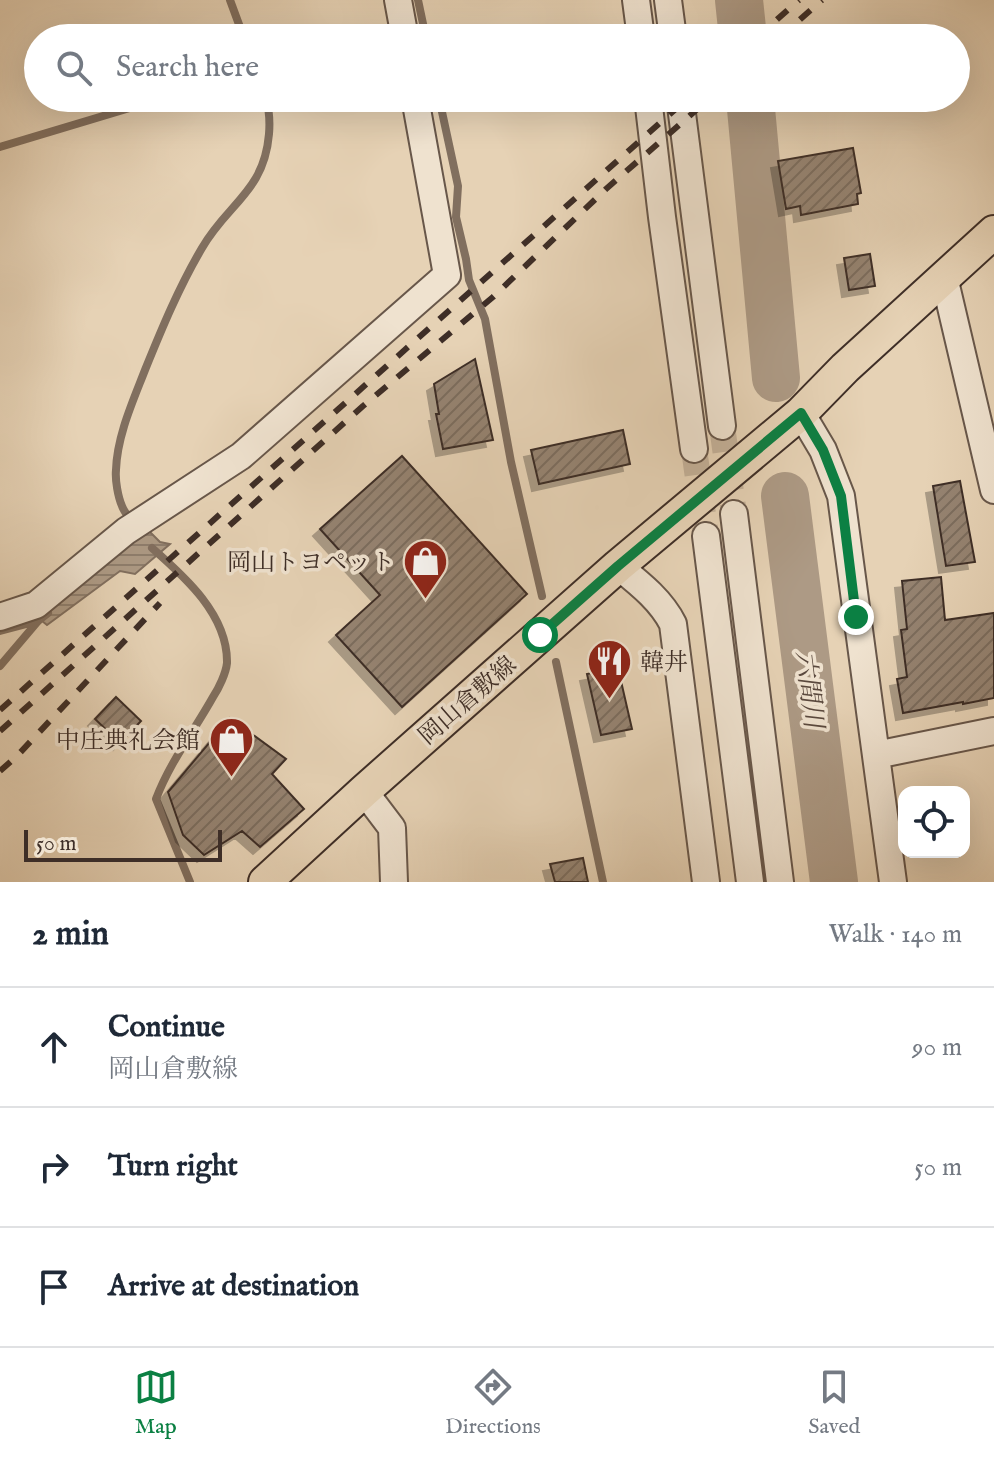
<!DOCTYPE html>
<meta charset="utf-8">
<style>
:root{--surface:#fff;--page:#f6f6f7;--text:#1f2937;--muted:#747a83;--line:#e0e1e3;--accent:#0b8043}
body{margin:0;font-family:"IM FELL English","Noto Serif JP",serif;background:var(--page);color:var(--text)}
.controls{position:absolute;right:24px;bottom:24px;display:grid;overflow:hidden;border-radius:16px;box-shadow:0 8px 32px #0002}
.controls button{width:72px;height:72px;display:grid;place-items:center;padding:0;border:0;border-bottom:2px solid var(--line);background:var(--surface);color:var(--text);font:40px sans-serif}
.scale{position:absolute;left:24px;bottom:20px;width:198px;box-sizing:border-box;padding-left:8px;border:4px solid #3e2e27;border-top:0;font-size:22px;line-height:28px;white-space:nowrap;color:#3e2e27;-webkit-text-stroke:6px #efe2cf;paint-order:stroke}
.stop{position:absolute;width:24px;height:24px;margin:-18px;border:6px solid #0b8043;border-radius:50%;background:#fff}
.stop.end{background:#0b8043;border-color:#fff;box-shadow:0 2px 8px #0008}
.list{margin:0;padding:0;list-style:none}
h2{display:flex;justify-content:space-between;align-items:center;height:104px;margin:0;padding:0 32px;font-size:34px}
h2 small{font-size:26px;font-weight:400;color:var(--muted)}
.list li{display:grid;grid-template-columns:52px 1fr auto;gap:24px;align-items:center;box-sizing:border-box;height:120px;padding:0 32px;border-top:2px solid var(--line)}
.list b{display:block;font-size:30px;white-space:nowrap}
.list p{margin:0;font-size:26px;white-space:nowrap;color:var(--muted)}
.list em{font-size:26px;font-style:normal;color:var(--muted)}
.icon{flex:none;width:44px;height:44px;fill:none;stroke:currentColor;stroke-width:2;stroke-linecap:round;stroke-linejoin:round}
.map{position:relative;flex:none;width:994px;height:882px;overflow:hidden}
.search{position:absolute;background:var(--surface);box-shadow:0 8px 32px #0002;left:24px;right:24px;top:24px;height:88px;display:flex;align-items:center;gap:20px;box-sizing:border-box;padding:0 28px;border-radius:44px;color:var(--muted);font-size:30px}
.sheet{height:464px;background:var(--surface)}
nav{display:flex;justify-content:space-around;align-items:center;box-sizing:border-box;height:112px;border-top:2px solid var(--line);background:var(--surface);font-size:22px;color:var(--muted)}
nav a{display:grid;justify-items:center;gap:4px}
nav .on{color:var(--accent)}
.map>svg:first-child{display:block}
</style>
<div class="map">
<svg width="994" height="882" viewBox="0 0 994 882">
<defs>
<pattern id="water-rules" width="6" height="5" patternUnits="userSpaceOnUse" patternTransform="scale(2)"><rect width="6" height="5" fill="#ad9a85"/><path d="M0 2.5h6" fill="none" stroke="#8e7e6d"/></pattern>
<pattern id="building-hatch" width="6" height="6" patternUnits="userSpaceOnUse" patternTransform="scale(2)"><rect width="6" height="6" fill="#958371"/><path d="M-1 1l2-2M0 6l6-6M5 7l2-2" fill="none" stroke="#7b6c5d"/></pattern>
<filter id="shadow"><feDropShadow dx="-7" dy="7" stdDeviation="0" flood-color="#0004"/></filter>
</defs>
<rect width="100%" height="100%" fill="#e6d2b5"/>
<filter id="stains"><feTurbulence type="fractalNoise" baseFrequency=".0025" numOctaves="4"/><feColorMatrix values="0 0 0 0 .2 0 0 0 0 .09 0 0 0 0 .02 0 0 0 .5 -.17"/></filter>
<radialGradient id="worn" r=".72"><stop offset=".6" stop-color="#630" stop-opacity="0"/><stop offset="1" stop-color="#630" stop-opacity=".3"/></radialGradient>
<path fill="url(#water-rules)" stroke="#816f5f" stroke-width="2" d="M 147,529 L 160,542 L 170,544 L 135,574 L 120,571 L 47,625 L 36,616 Z"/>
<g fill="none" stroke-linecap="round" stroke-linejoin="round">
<path stroke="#816f5f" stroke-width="8" d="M 230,0 L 244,38
M 418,0 L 426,38
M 740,5 L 746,0
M 439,98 L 458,186 L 456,217 L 466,259 L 469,280 L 485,319 L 511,462 L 542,596
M 0,147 L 163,98
M 132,522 C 129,517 124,512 122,506 C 118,497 115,480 116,470 C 117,436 133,401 145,370 C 162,328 179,287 202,248 C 228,203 264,192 269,134 C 270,122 269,109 266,98
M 152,548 C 185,577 228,615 227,663 C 226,673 219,688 213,697 C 194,731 170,762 156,799 L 190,882
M 0,631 L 38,621
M 556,662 L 603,882
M 0,666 L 39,620 L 48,613"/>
<path stroke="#ad9a85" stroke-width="48" d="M 739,0 L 743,38
M 750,98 L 776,378
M 785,496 L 834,882"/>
</g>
<path fill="url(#building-hatch)" stroke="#3e2e27" stroke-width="2" filter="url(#shadow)" d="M 853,148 L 861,193 L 857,194 L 858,204 L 801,215 L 800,206 L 786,209 L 778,161 Z
M 870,254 L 875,286 L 849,290 L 844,258 Z
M 475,359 L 493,440 L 443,449 L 436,414 L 439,414 L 434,384 Z
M 623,430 L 630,464 L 539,484 L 531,450 Z
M 402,456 L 527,594 L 402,707 L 336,635 L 380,595 L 320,529 Z
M 960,481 L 975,562 L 946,566 L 933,486 Z
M 941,577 L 945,620 L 994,613 L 994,698 L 963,704 L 963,702 L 903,713 L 897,679 L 907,677 L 901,630 L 907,629 L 902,581 Z
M 618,668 L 632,729 L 601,735 L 587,674 Z
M 116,697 L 141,721 L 120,743 L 95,719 Z
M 230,718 L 286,759 L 272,774 L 304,809 L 260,847 L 242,831 L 204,855 L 183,835 L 168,792 Z
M 583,858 L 588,882 L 555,882 L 550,864 Z"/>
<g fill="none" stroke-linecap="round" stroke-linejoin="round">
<path stroke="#c4b199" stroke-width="26" stroke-dasharray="26 13" stroke-linecap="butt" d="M 722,426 L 734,514
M 694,449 L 706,536"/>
<defs>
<path id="minor" d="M 398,0 L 405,38
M 636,0 L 641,38
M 668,0 L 673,38
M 648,98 L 662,217 L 694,449
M 680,98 L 722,426
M 944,277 L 994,490
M 801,413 L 823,450 L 841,496 L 893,882
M 734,514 L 780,882
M 706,536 L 750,882
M 618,566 C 639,583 661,600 673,624 L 706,882
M 0,617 L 36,605 L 126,531 L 241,456 L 447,275 L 415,98
M 876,755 L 994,731
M 364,791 L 392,828 L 394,882"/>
<path id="major" d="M 265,882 L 364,791 L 618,566 L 801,413 L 845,368 L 994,232"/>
</defs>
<use href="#minor" stroke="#68574a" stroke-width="30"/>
<use href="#major" stroke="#3e2e27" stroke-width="36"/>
<use href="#minor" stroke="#efe2cf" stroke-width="26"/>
<use href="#major" stroke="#e6d2b5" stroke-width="32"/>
<path stroke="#3e2e27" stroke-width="6" stroke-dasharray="14 14" stroke-linecap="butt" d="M 756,38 L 799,0
M 779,38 L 822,0
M 0,710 L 688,98
M 0,731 L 363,406 L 493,297 L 606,189 L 710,98
M 0,771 L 16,757 L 160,603"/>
</g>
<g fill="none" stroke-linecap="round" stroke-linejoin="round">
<path stroke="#0b8043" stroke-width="10" d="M 540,635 L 618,566 L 801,413 L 823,450 L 841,496 L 856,617"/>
</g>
<defs>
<symbol id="shop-pin" viewBox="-11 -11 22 30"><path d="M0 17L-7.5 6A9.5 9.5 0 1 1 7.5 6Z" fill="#8f2418" stroke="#efe2cf"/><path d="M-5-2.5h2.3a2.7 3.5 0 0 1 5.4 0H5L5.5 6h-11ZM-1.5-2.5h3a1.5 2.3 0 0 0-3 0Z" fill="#fff"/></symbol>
<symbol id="restaurant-pin" viewBox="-11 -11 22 30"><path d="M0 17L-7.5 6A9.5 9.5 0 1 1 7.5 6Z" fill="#8f2418" stroke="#efe2cf"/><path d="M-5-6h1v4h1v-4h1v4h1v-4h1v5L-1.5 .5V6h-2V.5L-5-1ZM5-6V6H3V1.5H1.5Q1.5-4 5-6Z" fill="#fff"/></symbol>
</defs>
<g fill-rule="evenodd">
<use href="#shop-pin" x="400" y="536" width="51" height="69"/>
<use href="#restaurant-pin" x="584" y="636" width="51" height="69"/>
<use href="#shop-pin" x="206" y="714" width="51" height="69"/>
</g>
<g text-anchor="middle" stroke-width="7" stroke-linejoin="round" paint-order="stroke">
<g font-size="24" fill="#3e2e27" stroke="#efe2cf" text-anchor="end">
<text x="395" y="570">岡山トヨペット</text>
<text x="640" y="670" text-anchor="start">韓丼</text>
<text x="200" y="748">中庄典礼会館</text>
</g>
<g font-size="24" fill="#3e2e27" stroke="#efe2cf">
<text transform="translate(467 700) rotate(-41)" y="8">岡山倉敷線</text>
</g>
<g font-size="26" font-style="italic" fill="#5a493e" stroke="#efe2cf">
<text transform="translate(810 689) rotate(83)" y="9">六間川</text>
</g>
</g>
<rect width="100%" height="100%" filter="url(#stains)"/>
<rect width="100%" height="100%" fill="url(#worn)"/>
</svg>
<div class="controls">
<button><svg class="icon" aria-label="locate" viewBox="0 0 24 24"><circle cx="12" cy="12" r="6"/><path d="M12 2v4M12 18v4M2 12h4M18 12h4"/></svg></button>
</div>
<div class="scale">50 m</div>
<div class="stop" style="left:540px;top:635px"></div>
<div class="stop end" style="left:856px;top:617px"></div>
<div class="search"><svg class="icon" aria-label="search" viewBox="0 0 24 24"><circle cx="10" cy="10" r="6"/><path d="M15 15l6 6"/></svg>Search here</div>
</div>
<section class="sheet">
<h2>2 min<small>Walk · 140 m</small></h2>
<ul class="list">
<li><svg class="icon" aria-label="ahead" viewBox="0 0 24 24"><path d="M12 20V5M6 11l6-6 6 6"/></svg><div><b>Continue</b><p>岡山倉敷線</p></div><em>90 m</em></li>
<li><svg class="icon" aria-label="right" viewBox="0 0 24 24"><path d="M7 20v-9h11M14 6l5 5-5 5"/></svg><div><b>Turn right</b></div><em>50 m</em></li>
<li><svg class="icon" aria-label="arrive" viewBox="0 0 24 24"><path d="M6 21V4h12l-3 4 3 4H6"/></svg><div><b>Arrive at destination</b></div></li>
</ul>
</section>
<nav>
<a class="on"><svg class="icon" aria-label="map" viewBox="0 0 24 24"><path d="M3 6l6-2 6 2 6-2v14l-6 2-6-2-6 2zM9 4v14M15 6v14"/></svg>Map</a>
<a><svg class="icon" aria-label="directions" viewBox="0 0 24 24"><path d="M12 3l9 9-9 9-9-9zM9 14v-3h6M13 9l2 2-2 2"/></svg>Directions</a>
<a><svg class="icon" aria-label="saved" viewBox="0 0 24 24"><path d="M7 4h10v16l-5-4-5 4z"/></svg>Saved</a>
</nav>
